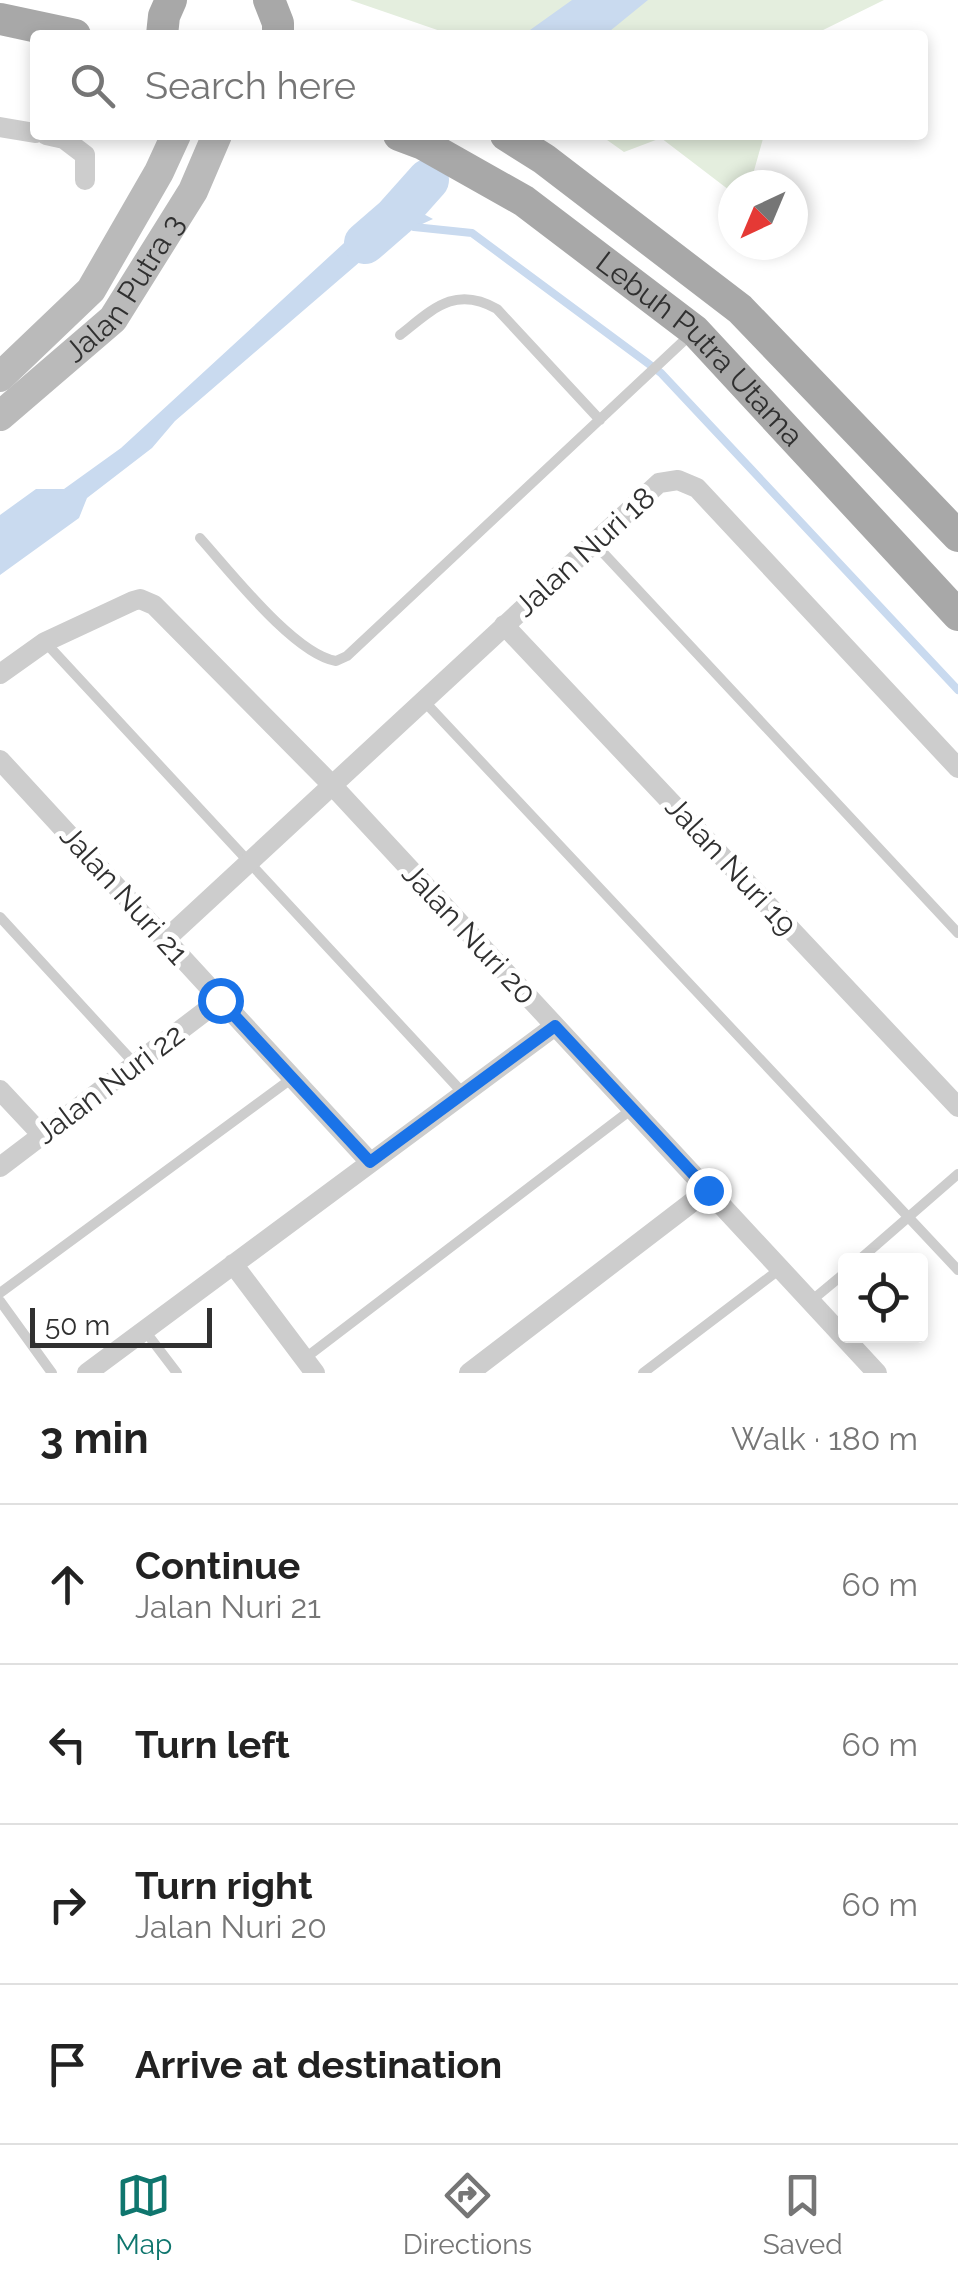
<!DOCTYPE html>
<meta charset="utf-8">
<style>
:root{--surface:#fff;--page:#f6f6f6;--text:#222;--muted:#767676;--line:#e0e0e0;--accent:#0f766e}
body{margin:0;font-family:Raleway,sans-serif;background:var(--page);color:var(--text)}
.controls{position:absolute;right:30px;bottom:30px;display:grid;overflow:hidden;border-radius:10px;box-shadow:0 5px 15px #0003}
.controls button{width:90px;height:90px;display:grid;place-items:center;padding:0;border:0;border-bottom:2px solid var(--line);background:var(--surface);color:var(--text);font:50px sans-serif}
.compass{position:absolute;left:718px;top:170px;width:90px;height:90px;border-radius:50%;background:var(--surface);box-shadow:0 5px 15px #0003;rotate:224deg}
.scale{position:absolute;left:30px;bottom:25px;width:182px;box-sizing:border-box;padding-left:10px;border:5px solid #303030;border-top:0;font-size:28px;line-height:35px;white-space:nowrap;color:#303030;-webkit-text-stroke:8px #fff;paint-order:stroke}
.stop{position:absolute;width:30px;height:30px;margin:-22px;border:8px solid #1a73e8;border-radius:50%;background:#fff}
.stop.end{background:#1a73e8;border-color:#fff;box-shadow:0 2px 10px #0008}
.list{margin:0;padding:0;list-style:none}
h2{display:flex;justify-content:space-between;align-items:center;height:130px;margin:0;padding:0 40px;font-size:42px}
h2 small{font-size:32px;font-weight:400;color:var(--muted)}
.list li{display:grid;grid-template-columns:65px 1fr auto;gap:30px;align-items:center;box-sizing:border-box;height:160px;padding:0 40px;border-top:2px solid var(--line)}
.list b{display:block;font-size:38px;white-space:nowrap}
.list p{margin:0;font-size:32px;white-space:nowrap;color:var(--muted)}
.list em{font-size:32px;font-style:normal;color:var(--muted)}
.icon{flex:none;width:55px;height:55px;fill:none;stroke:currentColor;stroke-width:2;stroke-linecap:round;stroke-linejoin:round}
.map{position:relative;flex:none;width:958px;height:1373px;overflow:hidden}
.search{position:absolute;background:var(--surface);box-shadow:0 5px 15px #0003;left:30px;right:30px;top:30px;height:110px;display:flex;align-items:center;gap:25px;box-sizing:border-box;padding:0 35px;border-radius:10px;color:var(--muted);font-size:38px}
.sheet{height:770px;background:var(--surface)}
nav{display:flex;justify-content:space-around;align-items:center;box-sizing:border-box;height:140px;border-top:2px solid var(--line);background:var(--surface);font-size:28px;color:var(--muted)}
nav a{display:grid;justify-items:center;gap:5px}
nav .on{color:var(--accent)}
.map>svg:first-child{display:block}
</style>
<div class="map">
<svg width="958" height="1373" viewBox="0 0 958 1373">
<rect width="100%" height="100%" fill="#fff"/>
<path fill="#e4eede" d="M 350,0 L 884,0 L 813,35 L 452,35 Z
M 600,135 L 764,135 L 750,185 L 733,185 L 733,193 L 661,138 L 624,152 Z"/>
<path fill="#c9daef" d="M 572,0 L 648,0 L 605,35 L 523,35 Z
M 393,198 L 433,219 L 383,242 L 175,421 L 152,448 L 87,498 L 79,518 L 0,575 L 0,515 L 36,489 L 64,489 L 121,448 Z"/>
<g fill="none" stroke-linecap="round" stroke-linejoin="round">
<path stroke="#c9daef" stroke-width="8" d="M 407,224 L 414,227 L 472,233 L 661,373 L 958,690"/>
<path stroke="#c9daef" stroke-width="42" d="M 365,243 L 395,217 L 428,180"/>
<path stroke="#cdcdcd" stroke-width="10" d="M 400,335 C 433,309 455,285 497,309 L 600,420
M 200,538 C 229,570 294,654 336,661 L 347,656 L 690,335
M 594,543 L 958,933
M 45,642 L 462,1092
M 423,700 L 958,1270
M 0,917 L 135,1064
M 859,1260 L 958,1174
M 0,1293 L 291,1079
M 0,1301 L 52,1373
M 811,1301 L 846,1272
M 145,1331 L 177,1373
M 304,1359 L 632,1109
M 643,1373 L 780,1269"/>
<path stroke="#cdcdcd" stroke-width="20" d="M 0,127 L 35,133
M 46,135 L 64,139 L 85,155 L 85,180
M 504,625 L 958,1107
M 0,674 L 45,642 L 133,601 L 140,599 L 154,605 L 331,784 L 877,1373
M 0,760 L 370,1162
M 165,940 L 659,483 L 678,480 L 697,488 L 958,768
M 0,1090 L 42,1135
M 0,1167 L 220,1000
M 233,1264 L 315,1373
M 87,1373 L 555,1026
M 469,1373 L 708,1190"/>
<g stroke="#bababa" stroke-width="30">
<path d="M 0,377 L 91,290 L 159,172 L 176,135"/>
<path id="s1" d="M 0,416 L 113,319 L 193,191 L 217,135"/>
</g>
<g stroke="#a8a8a8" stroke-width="32">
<path d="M 269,0 L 278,23 L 278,35"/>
<path d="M 0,19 L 75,35"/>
<path d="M 162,35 L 164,16 L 171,0"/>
<path id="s2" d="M 399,135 L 423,144 L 524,201 L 695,331 L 958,615"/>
<path d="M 506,135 L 544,159 L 740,309 L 958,536"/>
</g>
</g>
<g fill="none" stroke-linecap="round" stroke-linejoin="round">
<path stroke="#1a73e8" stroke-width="12" d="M 220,1000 L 370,1162 L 555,1026 L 708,1190"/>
</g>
<g text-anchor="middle" stroke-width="10" stroke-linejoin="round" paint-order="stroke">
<g font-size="30" fill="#303030" stroke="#fff">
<text dy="10" stroke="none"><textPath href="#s1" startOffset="180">Jalan Putra 3</textPath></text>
<text dy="10" stroke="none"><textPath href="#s2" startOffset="372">Lebuh Putra Utama</textPath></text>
<text transform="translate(585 552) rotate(-42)" y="10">Jalan Nuri 18</text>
<text transform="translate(731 866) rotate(47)" y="10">Jalan Nuri 19</text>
<text transform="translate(124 895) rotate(48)" y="10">Jalan Nuri 21</text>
<text transform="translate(469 934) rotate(47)" y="10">Jalan Nuri 20</text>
<text transform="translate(110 1084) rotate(-37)" y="10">Jalan Nuri 22</text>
</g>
</g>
</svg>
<div class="controls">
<button><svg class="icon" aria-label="locate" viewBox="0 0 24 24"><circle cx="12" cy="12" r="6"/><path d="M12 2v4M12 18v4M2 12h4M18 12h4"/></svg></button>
</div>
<svg class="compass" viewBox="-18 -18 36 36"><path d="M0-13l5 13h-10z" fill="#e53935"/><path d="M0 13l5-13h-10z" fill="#767676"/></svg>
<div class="scale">50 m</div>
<div class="stop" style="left:220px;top:1000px"></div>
<div class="stop end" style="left:708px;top:1190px"></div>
<div class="search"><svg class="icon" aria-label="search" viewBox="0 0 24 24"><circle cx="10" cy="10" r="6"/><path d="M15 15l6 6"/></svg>Search here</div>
</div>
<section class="sheet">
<h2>3 min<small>Walk · 180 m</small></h2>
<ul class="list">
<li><svg class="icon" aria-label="ahead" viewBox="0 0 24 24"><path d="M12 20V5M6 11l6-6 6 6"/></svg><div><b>Continue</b><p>Jalan Nuri 21</p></div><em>60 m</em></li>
<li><svg class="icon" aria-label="left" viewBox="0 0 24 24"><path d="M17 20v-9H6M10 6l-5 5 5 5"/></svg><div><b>Turn left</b></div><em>60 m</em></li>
<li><svg class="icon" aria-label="right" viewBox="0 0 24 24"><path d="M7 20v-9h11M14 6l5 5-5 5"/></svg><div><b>Turn right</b><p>Jalan Nuri 20</p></div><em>60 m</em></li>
<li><svg class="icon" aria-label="arrive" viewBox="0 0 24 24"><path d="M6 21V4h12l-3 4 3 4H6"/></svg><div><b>Arrive at destination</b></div></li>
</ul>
</section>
<nav>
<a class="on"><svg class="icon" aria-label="map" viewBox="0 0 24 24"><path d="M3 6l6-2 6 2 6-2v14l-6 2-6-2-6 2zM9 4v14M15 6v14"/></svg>Map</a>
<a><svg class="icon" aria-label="directions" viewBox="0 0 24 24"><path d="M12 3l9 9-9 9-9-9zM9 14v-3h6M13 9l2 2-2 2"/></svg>Directions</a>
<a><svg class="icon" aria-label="saved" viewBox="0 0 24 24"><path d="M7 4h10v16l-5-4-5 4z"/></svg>Saved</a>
</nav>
